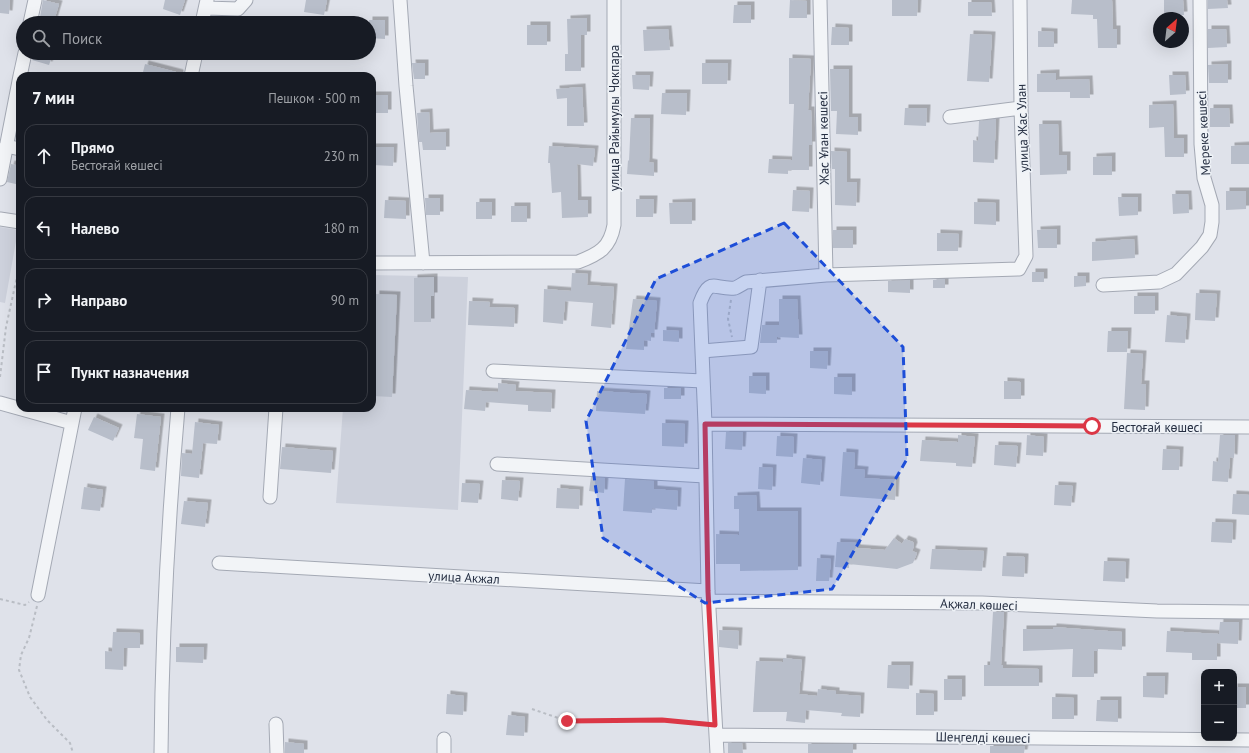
<!DOCTYPE html>
<html lang="ru">
<meta charset="utf-8">
<style>
:root{--surface:#171b24;--page:#20242c;--text:#f1f3f6;--muted:#9ea1a6;--line:#363941}
body{margin:0;font-family:"PT Sans",sans-serif;background:var(--page);color:var(--text)}
.controls{position:absolute;right:12px;bottom:12px;display:grid;overflow:hidden;border-radius:8px;box-shadow:0 4px 16px #0002}
.controls button{width:36px;height:36px;display:grid;place-items:center;padding:0;border:0;border-bottom:1px solid var(--line);background:var(--surface);color:var(--text);font:20px sans-serif}
.compass{position:absolute;left:1153px;top:12px;width:36px;height:36px;border-radius:50%;background:var(--surface);box-shadow:0 4px 16px #0002;rotate:28deg}
.stop{position:absolute;width:12px;height:12px;margin:-9px;border:3px solid #db3746;border-radius:50%;background:#fff}
.stop.end{background:#db3746;border-color:#fff;box-shadow:0 1px 4px #0008}
.list{margin:0;padding:0;list-style:none}
h2{display:flex;justify-content:space-between;align-items:center;height:52px;margin:0;padding:0 16px;font-size:17px}
h2 small{font-size:13px;font-weight:400;color:var(--muted)}
.list li{display:grid;grid-template-columns:26px 1fr auto;gap:12px;align-items:center;box-sizing:border-box;height:64px;margin:0 8px 8px;padding:0 8px;border:1px solid var(--line);border-radius:12px}
.list b{display:block;font-size:15px;white-space:nowrap}
.list p{margin:0;font-size:13px;white-space:nowrap;color:var(--muted)}
.list em{font-size:13px;font-style:normal;color:var(--muted)}
.icon{flex:none;width:22px;height:22px;fill:none;stroke:currentColor;stroke-width:2;stroke-linecap:round;stroke-linejoin:round}
.map{position:relative;flex:none;width:1249px;height:753px;overflow:hidden}
.search{position:absolute;background:var(--surface);box-shadow:0 4px 16px #0002;left:16px;top:16px;width:360px;height:44px;display:flex;align-items:center;gap:10px;box-sizing:border-box;padding:0 14px;border-radius:22px;color:var(--muted);font-size:15px}
.panel{position:absolute;background:var(--surface);box-shadow:0 4px 16px #0002;left:16px;top:72px;width:360px;height:340px;border-radius:12px}
.map>svg:first-child{display:block}
</style>
<div class="map">
<svg width="1249" height="753" viewBox="0 0 1249 753">
<defs>
<filter id="shadow"><feDropShadow dx="3.5" dy="-3.5" stdDeviation="0" flood-color="#0004"/></filter>
</defs>
<rect width="100%" height="100%" fill="#dfe2ea"/>
<path fill="#cdd1dc" d="M 0,227 L 18,230 L 5,303 L 0,302 Z
M 372,275 L 468,277 L 458,510 L 336,503 L 343,408 L 372,408 Z"/>
<path fill="#b8beca" filter="url(#shadow)" d="M 0,0 L 10,0 L 9,14 L 0,13 Z
M 43,0 L 59,4 L 54,21 L 40,17 Z
M 165,0 L 185,0 L 180,15 L 163,9 Z
M 306,0 L 327,0 L 324,15 L 304,12 Z
M 790,0 L 807,1 L 807,18 L 789,18 Z
M 892,0 L 918,0 L 917,16 L 892,16 Z
M 1072,0 L 1112,0 L 1113,29 L 1117,29 L 1117,48 L 1098,48 L 1097,19 L 1093,19 L 1093,15 L 1071,14 Z
M 1164,0 L 1183,0 L 1184,15 L 1164,16 Z
M 1208,0 L 1227,0 L 1228,8 L 1208,9 Z
M 968,2 L 991,2 L 992,16 L 968,16 Z
M 734,5 L 751,5 L 751,23 L 733,23 Z
M 587,18 L 587,35 L 581,35 L 581,71 L 565,71 L 565,54 L 568,54 L 567,19 Z
M 369,20 L 385,20 L 385,39 L 369,38 Z
M 527,25 L 547,25 L 547,45 L 527,45 Z
M 832,27 L 849,28 L 849,45 L 831,45 Z
M 668,29 L 670,50 L 644,51 L 643,30 Z
M 1208,29 L 1226,29 L 1227,47 L 1208,48 Z
M 1038,31 L 1054,32 L 1054,47 L 1038,47 Z
M 970,34 L 992,35 L 989,82 L 967,81 Z
M 33,53 L 53,53 L 49,65 L 32,60 Z
M 789,58 L 811,59 L 808,110 L 811,110 L 812,132 L 812,145 L 809,145 L 809,170 L 788,170 L 788,174 L 768,173 L 769,159 L 792,160 L 794,104 L 789,104 Z
M 412,63 L 425,63 L 425,79 L 414,79 Z
M 702,63 L 728,63 L 727,84 L 702,84 Z
M 145,64 L 180,73 L 180,76 L 142,76 Z
M 1228,64 L 1228,83 L 1209,83 L 1208,65 Z
M 830,69 L 849,69 L 849,117 L 858,117 L 858,135 L 836,134 L 837,111 L 831,111 Z
M 1056,73 L 1056,80 L 1089,79 L 1090,98 L 1070,98 L 1070,92 L 1037,92 L 1037,74 Z
M 632,75 L 650,75 L 649,90 L 633,89 Z
M 1169,75 L 1185,75 L 1186,94 L 1170,95 Z
M 582,87 L 584,126 L 567,126 L 567,98 L 557,99 L 556,89 Z
M 662,93 L 687,93 L 686,115 L 661,114 Z
M 372,95 L 388,95 L 388,113 L 372,113 Z
M 1173,104 L 1174,138 L 1184,138 L 1184,157 L 1165,157 L 1164,127 L 1149,128 L 1149,105 Z
M 905,108 L 927,108 L 926,126 L 904,125 Z
M 1210,108 L 1229,108 L 1230,127 L 1210,127 Z
M 429,112 L 430,133 L 446,132 L 446,150 L 423,150 L 422,142 L 419,142 L 417,113 Z
M 631,118 L 650,118 L 649,162 L 654,163 L 654,176 L 627,174 L 628,160 L 629,161 Z
M 996,119 L 994,163 L 973,162 L 973,140 L 978,141 L 979,121 Z
M 1039,124 L 1058,124 L 1059,155 L 1067,155 L 1067,174 L 1040,175 Z
M 1249,145 L 1249,164 L 1231,164 L 1231,146 Z
M 549,146 L 595,149 L 593,166 L 577,164 L 578,200 L 588,200 L 588,217 L 562,218 L 561,192 L 552,193 L 550,163 L 548,163 Z
M 372,147 L 394,147 L 393,166 L 372,165 Z
M 831,151 L 847,152 L 847,182 L 857,182 L 856,206 L 835,205 L 835,169 L 832,169 Z
M 1112,156 L 1112,175 L 1093,175 L 1093,157 Z
M 11,164 L 20,166 L 20,185 L 7,182 Z
M 793,190 L 810,191 L 809,212 L 792,211 Z
M 1226,191 L 1246,191 L 1246,209 L 1226,210 Z
M 1172,194 L 1188,194 L 1189,213 L 1173,214 Z
M 1118,197 L 1138,197 L 1138,215 L 1119,216 Z
M 425,198 L 440,198 L 440,215 L 426,215 Z
M 636,199 L 654,199 L 653,217 L 636,217 Z
M 385,200 L 406,201 L 406,219 L 384,218 Z
M 476,202 L 492,202 L 492,219 L 476,219 Z
M 692,202 L 692,224 L 670,224 L 669,203 Z
M 974,202 L 996,203 L 996,225 L 974,224 Z
M 511,206 L 527,206 L 527,222 L 511,222 Z
M 1057,229 L 1057,248 L 1038,248 L 1037,230 Z
M 833,230 L 853,230 L 853,248 L 833,248 Z
M 937,233 L 959,234 L 958,251 L 937,251 Z
M 1134,239 L 1135,258 L 1092,261 L 1092,242 Z
M 1032,272 L 1044,272 L 1044,282 L 1032,282 Z
M 572,273 L 588,274 L 587,285 L 614,287 L 611,328 L 591,326 L 593,303 L 565,301 L 563,324 L 543,322 L 544,289 L 571,291 Z
M 1074,276 L 1086,276 L 1086,286 L 1074,287 Z
M 434,277 L 434,296 L 431,296 L 431,322 L 414,322 L 414,278 Z
M 945,279 L 945,288 L 933,288 L 933,280 Z
M 910,280 L 910,293 L 888,292 L 888,281 Z
M 1196,293 L 1217,294 L 1215,321 L 1195,320 Z
M 376,294 L 397,295 L 392,397 L 372,396 Z
M 1134,296 L 1155,296 L 1155,314 L 1134,314 Z
M 633,299 L 657,301 L 654,333 L 651,333 L 651,341 L 644,340 L 644,350 L 626,349 Z
M 779,299 L 797,299 L 799,338 L 777,337 L 777,343 L 760,343 L 762,325 L 779,325 Z
M 469,301 L 490,302 L 489,307 L 515,308 L 514,327 L 468,325 Z
M 1167,315 L 1187,317 L 1185,343 L 1165,342 Z
M 663,330 L 679,331 L 679,342 L 663,341 Z
M 1108,331 L 1128,331 L 1127,352 L 1107,352 Z
M 810,351 L 828,351 L 827,369 L 810,368 Z
M 1127,353 L 1143,354 L 1141,384 L 1146,384 L 1145,410 L 1124,409 Z
M 749,376 L 766,376 L 766,394 L 749,393 Z
M 834,377 L 852,377 L 852,395 L 834,394 Z
M 1004,381 L 1021,382 L 1021,399 L 1004,399 Z
M 498,383 L 516,385 L 515,391 L 552,393 L 551,412 L 528,411 L 528,405 L 486,402 L 485,411 L 464,409 L 466,390 L 498,392 Z
M 664,388 L 681,388 L 681,399 L 664,399 Z
M 597,391 L 647,394 L 645,414 L 596,411 Z
M 137,414 L 161,417 L 155,471 L 140,469 L 143,439 L 134,438 Z
M 94,417 L 119,428 L 113,441 L 88,430 Z
M 195,422 L 219,425 L 217,444 L 203,443 L 199,478 L 181,476 L 182,453 L 192,454 Z
M 662,423 L 685,424 L 684,447 L 662,446 Z
M 726,432 L 743,432 L 742,450 L 725,449 Z
M 958,435 L 975,437 L 972,467 L 956,466 L 956,463 L 920,461 L 922,440 L 958,442 Z
M 1027,435 L 1044,437 L 1043,456 L 1026,455 Z
M 1220,435 L 1235,435 L 1234,458 L 1230,457 L 1228,482 L 1212,481 L 1213,461 L 1218,462 Z
M 777,436 L 794,437 L 793,457 L 776,456 Z
M 995,445 L 1018,446 L 1016,467 L 994,465 Z
M 282,447 L 333,451 L 331,473 L 280,469 Z
M 1163,449 L 1180,450 L 1179,470 L 1162,470 Z
M 843,452 L 855,453 L 854,469 L 865,470 L 864,478 L 896,480 L 895,500 L 840,496 Z
M 803,458 L 822,460 L 820,485 L 801,483 Z
M 759,467 L 773,468 L 772,490 L 758,489 Z
M 591,477 L 605,478 L 604,493 L 589,491 Z
M 625,479 L 654,481 L 654,489 L 678,491 L 677,510 L 652,508 L 652,513 L 623,511 Z
M 502,480 L 520,481 L 518,501 L 501,499 Z
M 462,483 L 480,484 L 478,503 L 461,502 Z
M 1055,485 L 1073,486 L 1071,506 L 1054,505 Z
M 84,487 L 103,490 L 100,511 L 81,509 Z
M 557,488 L 580,490 L 579,509 L 556,508 Z
M 1233,494 L 1249,495 L 1249,515 L 1232,514 Z
M 756,495 L 757,511 L 798,511 L 798,570 L 740,571 L 740,564 L 716,564 L 716,534 L 739,535 L 739,509 L 734,509 L 734,496 Z
M 184,501 L 208,503 L 205,527 L 181,524 Z
M 1212,522 L 1233,523 L 1232,543 L 1211,542 Z
M 894,538 L 902,544 L 905,539 L 913,542 L 914,546 L 912,551 L 917,553 L 913,563 L 897,569 L 849,564 L 849,568 L 835,567 L 837,542 L 857,543 L 857,548 L 885,550 Z
M 932,549 L 984,551 L 982,571 L 930,569 Z
M 1003,556 L 1025,557 L 1024,577 L 1002,576 Z
M 817,558 L 831,559 L 829,581 L 816,581 Z
M 1104,561 L 1126,562 L 1125,582 L 1103,581 Z
M 993,612 L 1004,612 L 1001,665 L 1003,665 L 1003,668 L 1039,669 L 1039,686 L 984,686 L 984,665 L 990,665 Z
M 1220,622 L 1239,622 L 1238,644 L 1217,643 L 1217,660 L 1192,660 L 1192,653 L 1166,652 L 1167,631 L 1219,634 Z
M 1053,627 L 1122,632 L 1122,650 L 1098,649 L 1098,651 L 1094,651 L 1094,677 L 1072,677 L 1073,649 L 1023,651 L 1023,629 L 1053,629 Z
M 719,630 L 739,631 L 738,649 L 719,647 Z
M 113,632 L 140,633 L 140,648 L 124,648 L 123,670 L 105,669 L 105,651 L 112,652 Z
M 176,647 L 204,647 L 203,663 L 176,662 Z
M 783,658 L 802,660 L 799,694 L 817,696 L 818,689 L 836,691 L 836,694 L 861,696 L 860,717 L 841,716 L 842,713 L 806,710 L 805,723 L 786,721 L 787,712 L 753,712 L 756,661 L 783,662 Z
M 888,665 L 910,665 L 909,689 L 887,688 Z
M 1143,676 L 1165,676 L 1164,698 L 1143,697 Z
M 944,679 L 962,679 L 962,700 L 944,700 Z
M 1234,687 L 1246,687 L 1246,708 L 1236,708 L 1234,703 Z
M 916,693 L 934,694 L 934,715 L 916,715 Z
M 447,694 L 464,696 L 463,715 L 446,714 Z
M 1052,697 L 1074,698 L 1074,719 L 1052,719 Z
M 1097,700 L 1118,700 L 1118,722 L 1096,721 Z
M 508,715 L 525,717 L 524,736 L 506,735 Z
M 285,742 L 304,744 L 304,753 L 285,753 Z
M 728,743 L 742,743 L 743,753 L 728,753 Z
M 808,744 L 853,744 L 853,753 L 808,753 Z
M 990,746 L 1025,746 L 1024,753 L 990,753 Z"/>
<g fill="none" stroke-linecap="round" stroke-linejoin="round">
<defs>
<path id="minor" d="M 400,0 L 406,86 L 423,263
M 820,0 L 826,275
M 206,8 L 238,9 L 246,0
M 30,23 L 35,0
M 202,23 L 207,0
M 20,76 L 25,53
M 191,76 L 196,53
M 950,117 L 1021,108
M 6,146 L 20,149
M 0,179 L 20,76
M 0,219 L 20,222
M 372,263 L 578,262 C 599,254 610,248 614,225 L 614,0
M 1103,285 L 1159,282 L 1176,274 L 1202,247 L 1210,235 L 1212,222 L 1212,205 L 1204,178 L 1201,144 L 1200,0
M 702,351 L 751,347 L 760,280
M 493,371 L 703,381
M 0,403 L 72,423
M 705,424 L 1249,427
M 497,464 L 705,476
M 270,497 L 276,408
M 219,563 L 708,591
M 38,595 L 75,408
M 708,601 L 982,603 L 1157,611 L 1249,612
M 276,724 L 277,753
M 716,735 L 1249,740
M 444,739 L 444,753
M 161,753 C 162,638 168,523 178,408
M 717,753 L 708,591 L 705,424 L 700,303 C 710,276 714,290 735,288 C 738,287 742,284 746,282 L 826,275 L 1019,269 L 1026,256 L 1021,108 L 1020,0"/>
</defs>
<use href="#minor" stroke="#a4a9b4" stroke-width="15"/>
<path stroke="#b9bdc4" stroke-width="2" stroke-dasharray="3 3" stroke-linecap="butt" d="M 731,300 L 728,319 L 732,337
M 0,377 L 6,327 L 20,263
M 0,599 L 25,605 L 29,602
M 37,606 L 29,638 L 21,655 L 19,670 L 30,697 L 47,720 L 70,743 L 73,753
M 532,709 L 567,721 L 662,720 L 704,724"/>
<use href="#minor" stroke="#f2f4f7" stroke-width="13"/>
</g>
<g fill="none" stroke-linecap="round" stroke-linejoin="round">
<path stroke="#db3746" stroke-width="5" d="M 567,721 L 662,720 L 715,725 L 708,591 L 705,424 L 1092,426"/>
</g>
<path fill="#1d4ed8" fill-opacity="0.2" stroke="#1d4ed8" stroke-width="3" stroke-dasharray="8 5" stroke-linejoin="round" d="M 784,223 L 903,347 L 907,459 L 832,589 L 705,603 L 603,538 L 586,421 L 656,279 Z"/>
<g text-anchor="middle" stroke-width="3" stroke-linejoin="round" paint-order="stroke">
<g font-size="13" fill="#262f42" stroke="#eef2f7">
<text transform="translate(614 118) rotate(-90)" y="5">улица Райымулы Чокпара</text>
<text transform="translate(1022 128) rotate(-92)" y="5">улица Жас Улан</text>
<text transform="translate(1203 133) rotate(-93)" y="5">Мереке көшесі</text>
<text transform="translate(823 138) rotate(-91)" y="5">Жас Ұлан көшесі</text>
<text x="1157" y="432">Бестоғай көшесі</text>
<text transform="translate(464 577) rotate(3)" y="5">улица Акжал</text>
<text transform="translate(979 604) rotate(2)" y="5">Ақжал көшесі</text>
<text transform="translate(983 737) rotate(1)" y="5">Шеңгелді көшесі</text>
</g>
</g>
</svg>
<div class="controls">
<button>+</button>
<button>−</button>
</div>
<svg class="compass" viewBox="-18 -18 36 36"><path d="M0-13l5 13h-10z" fill="#e53935"/><path d="M0 13l5-13h-10z" fill="#9ea1a6"/></svg>
<div class="stop" style="left:1092px;top:426px"></div>
<div class="stop end" style="left:567px;top:721px"></div>
<div class="search"><svg class="icon" aria-label="search" viewBox="0 0 24 24"><circle cx="10" cy="10" r="6"/><path d="M15 15l6 6"/></svg>Поиск</div>
<section class="panel">
<h2>7 мин<small>Пешком · 500 m</small></h2>
<ul class="list">
<li><svg class="icon" aria-label="ahead" viewBox="0 0 24 24"><path d="M12 20V5M6 11l6-6 6 6"/></svg><div><b>Прямо</b><p>Бестоғай көшесі</p></div><em>230 m</em></li>
<li><svg class="icon" aria-label="left" viewBox="0 0 24 24"><path d="M17 20v-9H6M10 6l-5 5 5 5"/></svg><div><b>Налево</b></div><em>180 m</em></li>
<li><svg class="icon" aria-label="right" viewBox="0 0 24 24"><path d="M7 20v-9h11M14 6l5 5-5 5"/></svg><div><b>Направо</b></div><em>90 m</em></li>
<li><svg class="icon" aria-label="arrive" viewBox="0 0 24 24"><path d="M6 21V4h12l-3 4 3 4H6"/></svg><div><b>Пункт назначения</b></div></li>
</ul>
</section>
</div>
